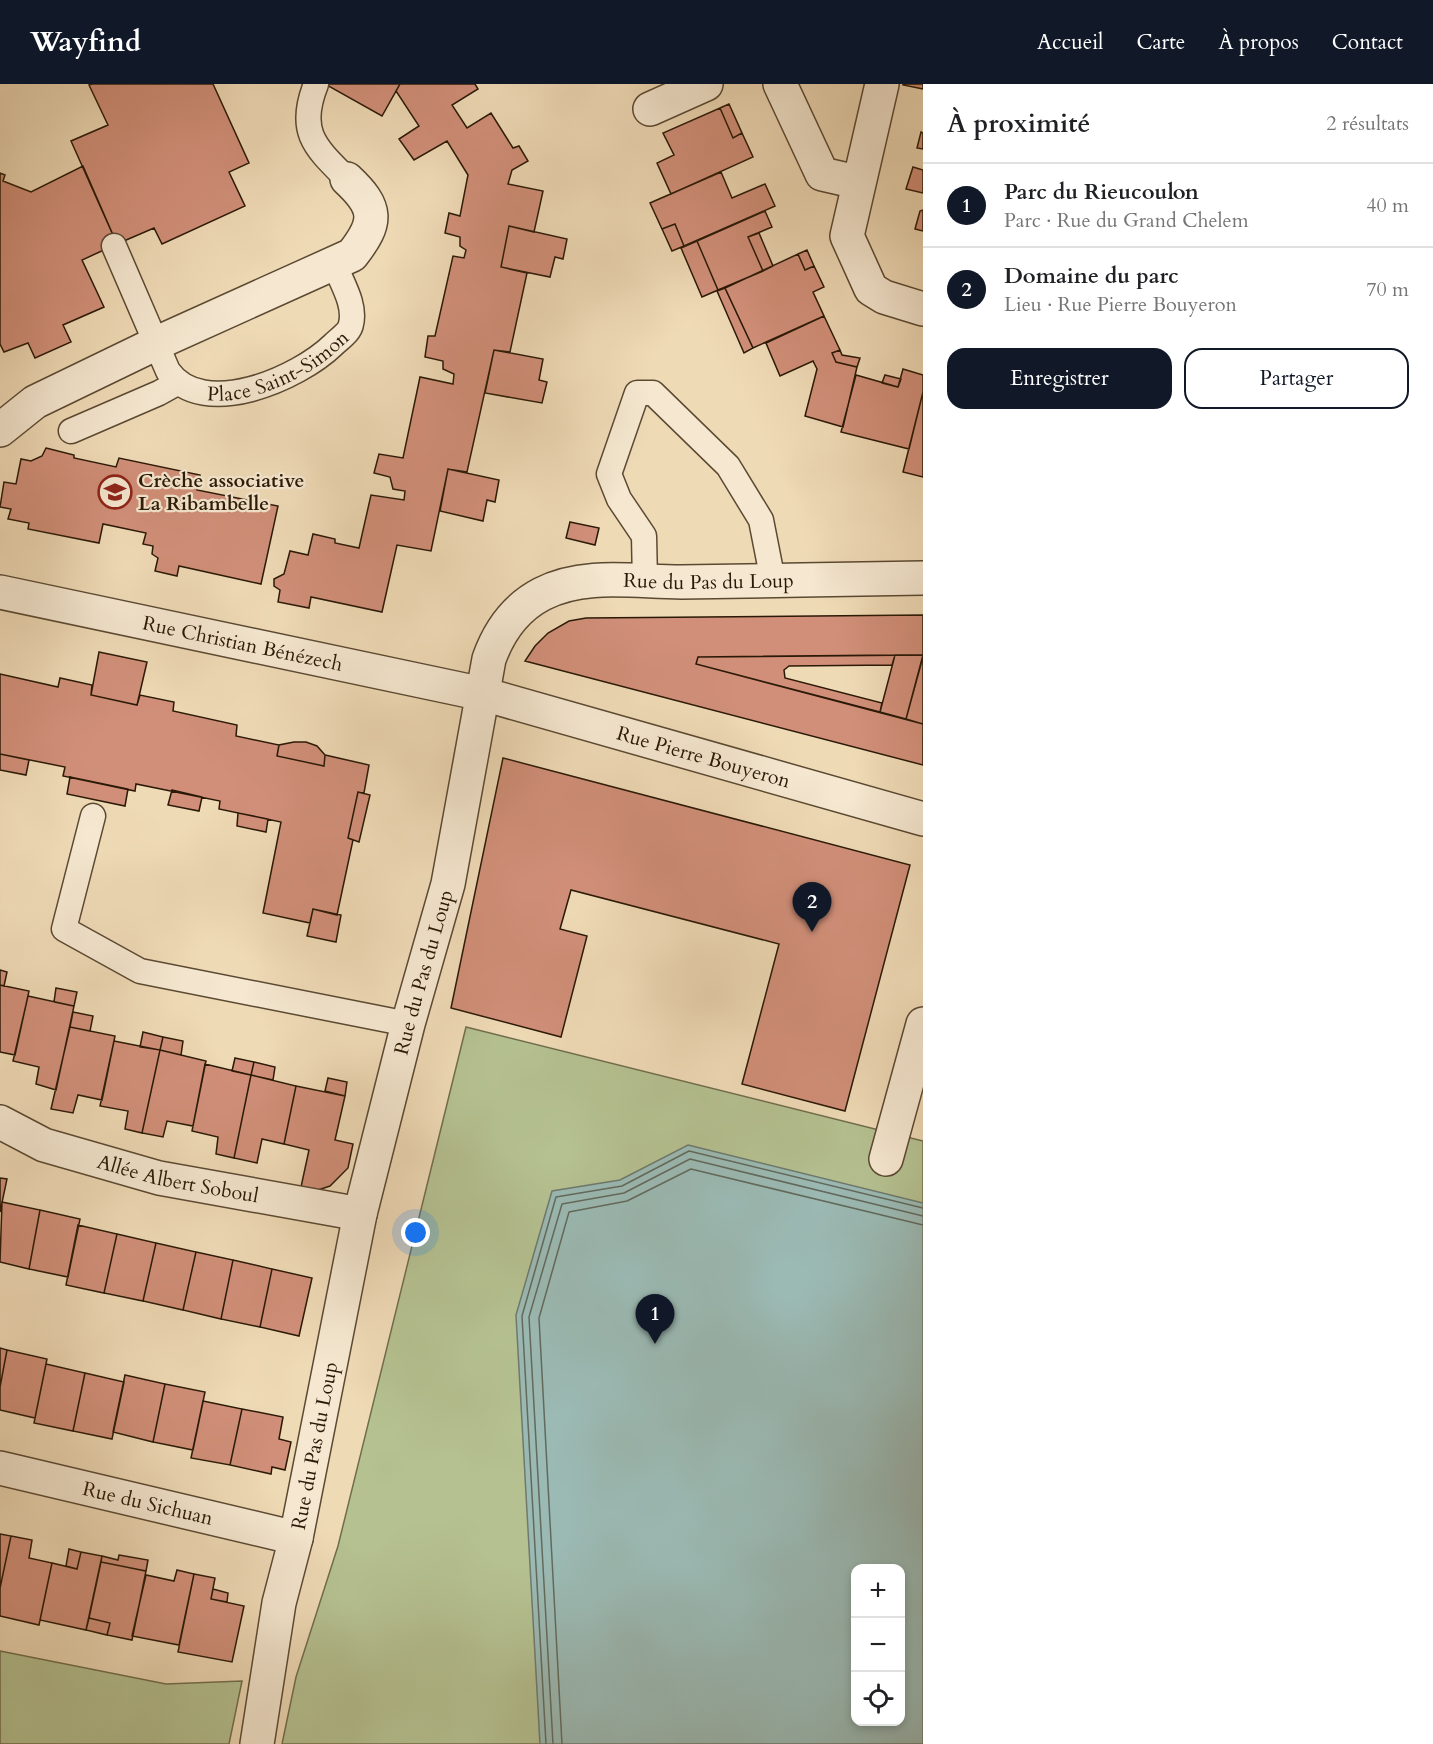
<!DOCTYPE html>
<html lang="fr">
<meta charset="utf-8">
<style>
:root{--surface:#fff;--page:#f2f2f2;--text:#202124;--muted:#757577;--line:#e0e0e0;--accent:#111827}
body{margin:0;font-family:Cardo,serif;background:var(--page);color:var(--text)}
.controls{position:absolute;right:18px;bottom:18px;display:grid;overflow:hidden;border-radius:12px;box-shadow:0 3px 9px #0003}
.controls button{width:54px;height:54px;display:grid;place-items:center;padding:0;border:0;border-bottom:2px solid var(--line);background:var(--surface);color:var(--text);font:30px sans-serif}
.you{position:absolute;left:416px;top:1149px;width:21px;height:21px;margin:-15px;border:4px solid #fff;border-radius:50%;background:#1a73e8;box-shadow:0 0 0 9px #1a73e833}
.badge{display:grid;place-items:center;width:39px;height:39px;border-radius:50%;background:var(--accent);color:#fff;font-size:20px;font-weight:700}
.pin{position:absolute;translate:-50% -50px;filter:drop-shadow(0 2px 3px #0008)}
.pin::after{content:'';position:absolute;top:32px;width:21px;height:18px;background:inherit;clip-path:polygon(0 0,100% 0,50% 100%)}
.list{margin:0;padding:0;list-style:none}
h2{display:flex;justify-content:space-between;align-items:center;height:78px;margin:0;padding:0 24px;font-size:26px}
h2 small{font-size:20px;font-weight:400;color:var(--muted)}
.list li{display:grid;grid-template-columns:39px 1fr auto;gap:18px;align-items:center;box-sizing:border-box;height:84px;padding:0 24px;border-top:2px solid var(--line)}
.list b{display:block;font-size:22px;white-space:nowrap}
.list p{margin:0;font-size:20px;white-space:nowrap;color:var(--muted)}
.list em{font-size:20px;font-style:normal;color:var(--muted)}
.actions{display:flex;gap:12px;padding:18px 24px}
.actions a{flex:1;padding:14px 0;border:2px solid var(--accent);border-radius:18px;text-align:center;font-size:21px;color:var(--accent)}
.actions .main{background:var(--accent);color:#fff}
.icon{flex:none;width:33px;height:33px;fill:none;stroke:currentColor;stroke-width:2;stroke-linecap:round;stroke-linejoin:round}
.map{position:relative;flex:none;width:923px;height:1660px;overflow:hidden}
header{display:flex;align-items:center;gap:36px;box-sizing:border-box;height:84px;padding:0 30px;background:var(--accent);color:#fff}
header strong{font-size:28px}
nav{display:flex;gap:33px;margin-inline-start:auto;font-size:21px}
main{display:flex}
aside{flex:1;background:var(--surface)}
.map>svg:first-child{display:block}
</style>
<header>
<strong>Wayfind</strong>
<nav><a>Accueil</a><a>Carte</a><a>À propos</a><a>Contact</a></nav>
</header>
<main>
<div class="map">
<svg width="923" height="1660" viewBox="0 0 923 1660">
<rect width="100%" height="100%" fill="#efdab6"/>
<filter id="stains"><feTurbulence type="fractalNoise" baseFrequency=".00333" numOctaves="4"/><feColorMatrix values="0 0 0 0 .2 0 0 0 0 .09 0 0 0 0 .02 0 0 0 .5 -.17"/></filter>
<radialGradient id="worn" r=".72"><stop offset=".6" stop-color="#630" stop-opacity="0"/><stop offset="1" stop-color="#630" stop-opacity=".3"/></radialGradient>
<path fill="#b5c191" stroke="#706d4c" stroke-width="1.5" fill-rule="evenodd" d="M 466,943 L 923,1057 L 923,1660 L 282,1660 L 296,1593 L 338,1462 ZM 856,1484 L 900,1484 L 900,1638 L 856,1638 Z
M 0,1567 L 166,1600 L 242,1597 L 229,1660 L 0,1660 Z"/>
<path fill="#9bbab4" stroke="#6e7a6e" stroke-width="1.5" fill-rule="evenodd" d="M 688,1061 L 923,1119 L 923,1660 L 540,1660 L 516,1231 L 552,1107 L 620,1096 ZM 856,1484 L 900,1484 L 900,1638 L 856,1638 Z"/>
<g fill="none" stroke-linecap="round" stroke-linejoin="round">
<path stroke="#626a5d" stroke-width="1.5" d="M 546,1660 L 522,1232 L 556,1113 L 622,1102 L 689,1067 L 923,1124
M 553,1660 L 529,1233 L 562,1120 L 624,1109 L 690,1075 L 923,1132
M 562,1660 L 539,1234 L 569,1128 L 627,1117 L 691,1085 L 923,1141"/>
</g>
<path fill="#d18f79" stroke="#2a1906" stroke-width="1.5" d="M 92,0 L 213,0 L 249,79 L 229,88 L 245,122 L 162,160 L 154,144 L 117,160 L 71,57 L 108,41 L 89,1 Z
M 325,0 L 400,0 L 382,32 Z
M 400,0 L 475,0 L 478,5 L 452,21 L 467,44 L 491,29 L 513,64 L 519,62 L 528,77 L 512,86 L 508,100 L 543,107 L 534,148 L 509,142 L 501,183 L 527,189 L 510,268 L 494,266 L 467,388 L 448,385 L 431,467 L 397,461 L 382,528 L 311,513 L 309,524 L 278,518 L 280,506 L 274,502 L 274,495 L 284,490 L 290,467 L 308,471 L 313,450 L 335,455 L 335,459 L 359,464 L 371,411 L 404,416 L 405,407 L 393,405 L 390,393 L 374,389 L 379,370 L 403,374 L 420,293 L 453,300 L 454,290 L 443,285 L 443,277 L 425,273 L 428,252 L 435,252 L 453,172 L 464,174 L 466,166 L 460,162 L 460,153 L 445,149 L 449,129 L 460,132 L 468,91 L 447,57 L 414,76 L 399,55 L 419,42 L 396,7 Z
M 923,0 L 923,5 L 903,1 L 903,0 Z
M 729,20 L 742,49 L 733,54 L 720,24 Z
M 720,24 L 733,54 L 742,49 L 753,73 L 671,110 L 657,79 L 674,71 L 663,49 Z
M 921,48 L 923,49 L 923,65 L 917,64 Z
M 83,82 L 117,160 L 82,176 L 104,223 L 63,241 L 71,258 L 35,274 L 28,259 L 4,268 L 0,260 L 0,89 L 5,91 L 3,97 L 31,108 Z
M 913,83 L 923,86 L 923,109 L 906,105 Z
M 721,88 L 732,114 L 765,100 L 775,122 L 684,162 L 675,140 L 662,145 L 650,119 Z
M 923,126 L 923,147 L 915,145 L 920,127 Z
M 765,127 L 772,143 L 748,153 L 763,187 L 718,206 L 697,157 Z
M 675,140 L 684,162 L 672,167 L 662,145 Z
M 509,142 L 567,155 L 563,175 L 555,173 L 550,193 L 501,183 Z
M 759,149 L 773,182 L 763,187 L 748,153 Z
M 697,157 L 718,206 L 702,213 L 681,164 Z
M 807,166 L 814,182 L 805,186 L 798,170 Z
M 798,170 L 805,186 L 814,182 L 824,203 L 813,208 L 824,232 L 753,264 L 725,204 Z
M 725,204 L 753,264 L 744,269 L 717,207 Z
M 824,232 L 840,266 L 832,269 L 836,278 L 857,283 L 843,343 L 805,332 L 817,285 L 813,277 L 780,292 L 766,259 Z
M 494,266 L 543,275 L 539,296 L 547,298 L 542,319 L 485,309 Z
M 840,266 L 842,271 L 860,274 L 857,283 L 836,278 L 832,269 Z
M 903,285 L 923,291 L 923,308 L 909,365 L 841,348 L 856,291 L 898,303 Z
M 885,291 L 901,295 L 898,303 L 882,299 Z
M 923,308 L 923,393 L 903,388 Z
M 46,364 L 74,371 L 74,374 L 116,383 L 119,374 L 200,391 L 197,406 L 278,422 L 261,500 L 179,482 L 177,492 L 155,487 L 158,474 L 152,470 L 153,462 L 143,460 L 146,449 L 103,440 L 99,459 L 28,445 L 29,439 L 8,435 L 11,425 L 0,423 L 4,398 L 16,400 L 21,375 L 31,377 L 42,372 Z
M 448,385 L 499,396 L 495,418 L 487,416 L 483,437 L 440,427 Z
M 570,438 L 599,444 L 595,461 L 566,454 Z
M 923,531 L 923,571 L 698,573 L 696,580 L 923,640 L 923,681 L 525,577 L 535,562 L 548,549 L 569,537 L 586,534 Z
M 99,568 L 147,578 L 137,621 L 91,611 Z
M 895,571 L 923,571 L 906,635 L 880,628 Z
M 895,571 L 892,581 L 789,582 L 784,586 L 785,594 L 882,619 L 880,628 L 696,580 L 698,573 Z
M 923,573 L 923,640 L 906,635 Z
M 0,590 L 58,603 L 60,594 L 92,601 L 91,611 L 137,621 L 140,611 L 174,618 L 173,627 L 237,641 L 236,652 L 279,661 L 277,672 L 324,682 L 325,671 L 369,681 L 364,709 L 358,708 L 348,754 L 353,756 L 337,831 L 313,825 L 310,839 L 263,829 L 281,738 L 219,725 L 220,717 L 136,700 L 135,707 L 63,692 L 65,683 L 0,670 Z
M 294,658 L 306,658 L 317,662 L 325,671 L 324,682 L 277,672 L 279,661 Z
M 0,670 L 29,676 L 26,691 L 0,686 Z
M 503,674 L 910,781 L 845,1027 L 742,1000 L 779,860 L 571,806 L 560,845 L 587,852 L 561,953 L 451,924 Z
M 70,693 L 128,705 L 125,722 L 67,710 Z
M 172,706 L 202,713 L 199,727 L 168,721 Z
M 358,708 L 370,711 L 359,758 L 348,754 Z
M 238,729 L 268,735 L 266,748 L 237,742 Z
M 313,825 L 341,831 L 336,858 L 307,852 Z
M 0,886 L 7,888 L 4,902 L 0,901 Z
M 0,901 L 29,907 L 15,971 L 0,968 Z
M 56,904 L 77,908 L 74,922 L 54,918 Z
M 28,912 L 74,922 L 56,1006 L 36,1000 L 39,983 L 13,977 Z
M 73,928 L 93,932 L 90,947 L 70,943 Z
M 70,943 L 115,952 L 102,1016 L 78,1011 L 73,1029 L 51,1025 Z
M 143,948 L 163,953 L 160,966 L 140,963 Z
M 163,953 L 183,957 L 181,971 L 160,966 Z
M 114,957 L 160,966 L 142,1049 L 125,1045 L 128,1027 L 100,1022 Z
M 160,966 L 206,977 L 193,1042 L 167,1037 L 163,1053 L 142,1049 Z
M 235,974 L 254,978 L 251,991 L 232,987 Z
M 254,978 L 275,983 L 273,996 L 251,991 Z
M 205,980 L 251,991 L 234,1074 L 216,1070 L 218,1053 L 192,1047 Z
M 251,991 L 296,1002 L 284,1060 L 262,1055 L 257,1079 L 234,1074 Z
M 328,994 L 347,998 L 345,1012 L 325,1007 Z
M 296,1002 L 345,1012 L 335,1056 L 353,1060 L 348,1084 L 330,1102 L 318,1106 L 301,1103 L 309,1066 L 284,1060 Z
M 0,1094 L 7,1095 L 0,1128 Z
M 2,1118 L 40,1126 L 29,1185 L 0,1178 Z
M 40,1126 L 80,1135 L 68,1193 L 29,1185 Z
M 78,1141 L 117,1150 L 104,1209 L 66,1201 Z
M 117,1150 L 156,1159 L 143,1217 L 104,1209 Z
M 156,1159 L 196,1168 L 183,1226 L 143,1217 Z
M 196,1168 L 233,1176 L 221,1235 L 183,1226 Z
M 233,1176 L 272,1185 L 260,1243 L 221,1235 Z
M 272,1185 L 312,1194 L 299,1252 L 260,1243 Z
M 0,1264 L 7,1266 L 0,1303 Z
M 7,1266 L 47,1275 L 35,1334 L 0,1326 L 0,1303 Z
M 46,1280 L 85,1289 L 73,1347 L 34,1339 Z
M 85,1289 L 124,1298 L 112,1355 L 73,1347 Z
M 125,1291 L 165,1300 L 153,1358 L 113,1348 Z
M 165,1300 L 205,1308 L 193,1366 L 153,1358 Z
M 203,1317 L 242,1325 L 230,1381 L 191,1374 Z
M 242,1325 L 283,1333 L 279,1355 L 291,1358 L 285,1386 L 272,1383 L 271,1390 L 230,1381 Z
M 0,1450 L 11,1452 L 0,1504 Z
M 11,1452 L 32,1456 L 29,1474 L 52,1479 L 39,1541 L 0,1532 L 0,1504 Z
M 69,1465 L 81,1468 L 77,1485 L 66,1482 Z
M 81,1468 L 102,1472 L 86,1546 L 40,1536 L 52,1479 L 77,1485 Z
M 119,1471 L 148,1476 L 146,1487 L 101,1478 L 102,1472 L 118,1476 Z
M 101,1478 L 146,1487 L 132,1556 L 107,1551 L 110,1539 L 89,1534 Z
M 177,1486 L 194,1490 L 179,1561 L 132,1552 L 146,1491 L 174,1497 Z
M 194,1490 L 215,1494 L 211,1515 L 244,1522 L 232,1578 L 178,1568 Z
M 213,1505 L 228,1509 L 227,1518 L 211,1515 Z
M 89,1534 L 110,1539 L 107,1551 L 86,1546 Z"/>
<g fill="none" stroke-linecap="round" stroke-linejoin="round">
<defs>
<g id="lane">
<path d="M 316,0 C 297,48 315,63 347,95"/>
<path id="s1" d="M 114,162 L 168,287 C 203,337 299,294 333,261 C 339,255 350,248 351,240 C 356,220 341,198 334,179"/>
<path d="M 71,347 L 159,309 L 177,299"/>
<path d="M 645,498 L 644,452 L 619,415 L 609,390 L 637,309 L 653,309 L 728,382 L 761,436 L 773,497"/>
<path d="M 93,732 L 64,845 L 140,887 L 408,940"/>
</g>
<g id="street">
<path d="M 780,0 L 822,90 L 857,98"/>
<path d="M 882,0 L 847,152 L 871,205 L 884,213 L 923,225"/>
<path d="M 650,25 L 706,0"/>
<path d="M 0,346 L 35,318 L 157,259 L 352,171 C 378,138 378,124 347,95"/>
<path id="s2" d="M 0,508 L 483,610 L 923,735"/>
<path id="s3" d="M 0,1038 L 44,1061 L 159,1094 L 360,1130"/>
<path d="M 886,1075 L 923,940"/>
<path id="s4" d="M 0,1384 L 296,1454"/>
<path id="s5" d="M 257,1660 L 279,1519 L 296,1454 L 360,1130 L 408,940 L 448,800 L 489,575 C 499,547 515,524 542,510 C 584,488 636,498 681,498 C 762,497 842,495 923,494"/>
</g>
</defs>
<use href="#lane" stroke="#5b4932" stroke-width="27"/>
<use href="#street" stroke="#5b4932" stroke-width="36"/>
<use href="#lane" stroke="#f5e7d0" stroke-width="24"/>
<use href="#street" stroke="#f5e7d0" stroke-width="33"/>
</g>
<defs>
<symbol id="school-ring" viewBox="-11 -11 22 22"><circle r="9.5" fill="#f5e7d0" stroke="#8f2418" stroke-width="1.5"/><path d="M0-5L7-2L0 1L-7-2ZM-4 1L0 2.5L4 1V4Q0 6-4 4Z" fill="#8f2418"/></symbol>
</defs>
<g fill-rule="evenodd">
<use href="#school-ring" x="96" y="389" width="38" height="38"/>
</g>
<g text-anchor="middle" stroke-width="4.5" stroke-linejoin="round" paint-order="stroke">
<g font-size="20" fill="#2a1906" stroke="#f5e7d0">
<text dy="7" stroke="none"><textPath href="#s1" startOffset="260">Place Saint-Simon</textPath></text>
<text dy="7" stroke="none"><textPath href="#s5" startOffset="1365">Rue du Pas du Loup</textPath></text>
<text dy="7" stroke="none"><textPath href="#s2" startOffset="248">Rue Christian Bénézech</textPath></text>
<text dy="7" stroke="none"><textPath href="#s2" startOffset="723">Rue Pierre Bouyeron</textPath></text>
<text dy="7" stroke="none"><textPath href="#s5" startOffset="790">Rue du Pas du Loup</textPath></text>
<text dy="7" stroke="none"><textPath href="#s3" startOffset="188">Allée Albert Soboul</textPath></text>
<text dy="7" stroke="none"><textPath href="#s5" startOffset="304">Rue du Pas du Loup</textPath></text>
<text dy="7" stroke="none"><textPath href="#s4" startOffset="152">Rue du Sichuan</textPath></text>
</g>
<g font-size="20" font-weight="bold" fill="#2a1906" stroke="#f5e7d0" text-anchor="start">
<text x="138" y="403">Crèche associative<tspan x="138" dy="23">La Ribambelle</tspan></text>
</g>
</g>
<rect width="100%" height="100%" filter="url(#stains)"/>
<rect width="100%" height="100%" fill="url(#worn)"/>
</svg>
<div class="controls">
<button>+</button>
<button>−</button>
<button><svg class="icon" aria-label="locate" viewBox="0 0 24 24"><circle cx="12" cy="12" r="6"/><path d="M12 2v4M12 18v4M2 12h4M18 12h4"/></svg></button>
</div>
<div class="you"></div>
<div class="pin badge" style="left:655px;top:1260px">1</div>
<div class="pin badge" style="left:812px;top:848px">2</div>
</div>
<aside>
<h2>À proximité<small>2 résultats</small></h2>
<ul class="list">
<li><span class="badge">1</span><div><b>Parc du Rieucoulon</b><p>Parc · Rue du Grand Chelem</p></div><em>40 m</em></li>
<li><span class="badge">2</span><div><b>Domaine du parc</b><p>Lieu · Rue Pierre Bouyeron</p></div><em>70 m</em></li>
</ul>
<div class="actions"><a class="main">Enregistrer</a><a>Partager</a></div>
</aside>
</main>
